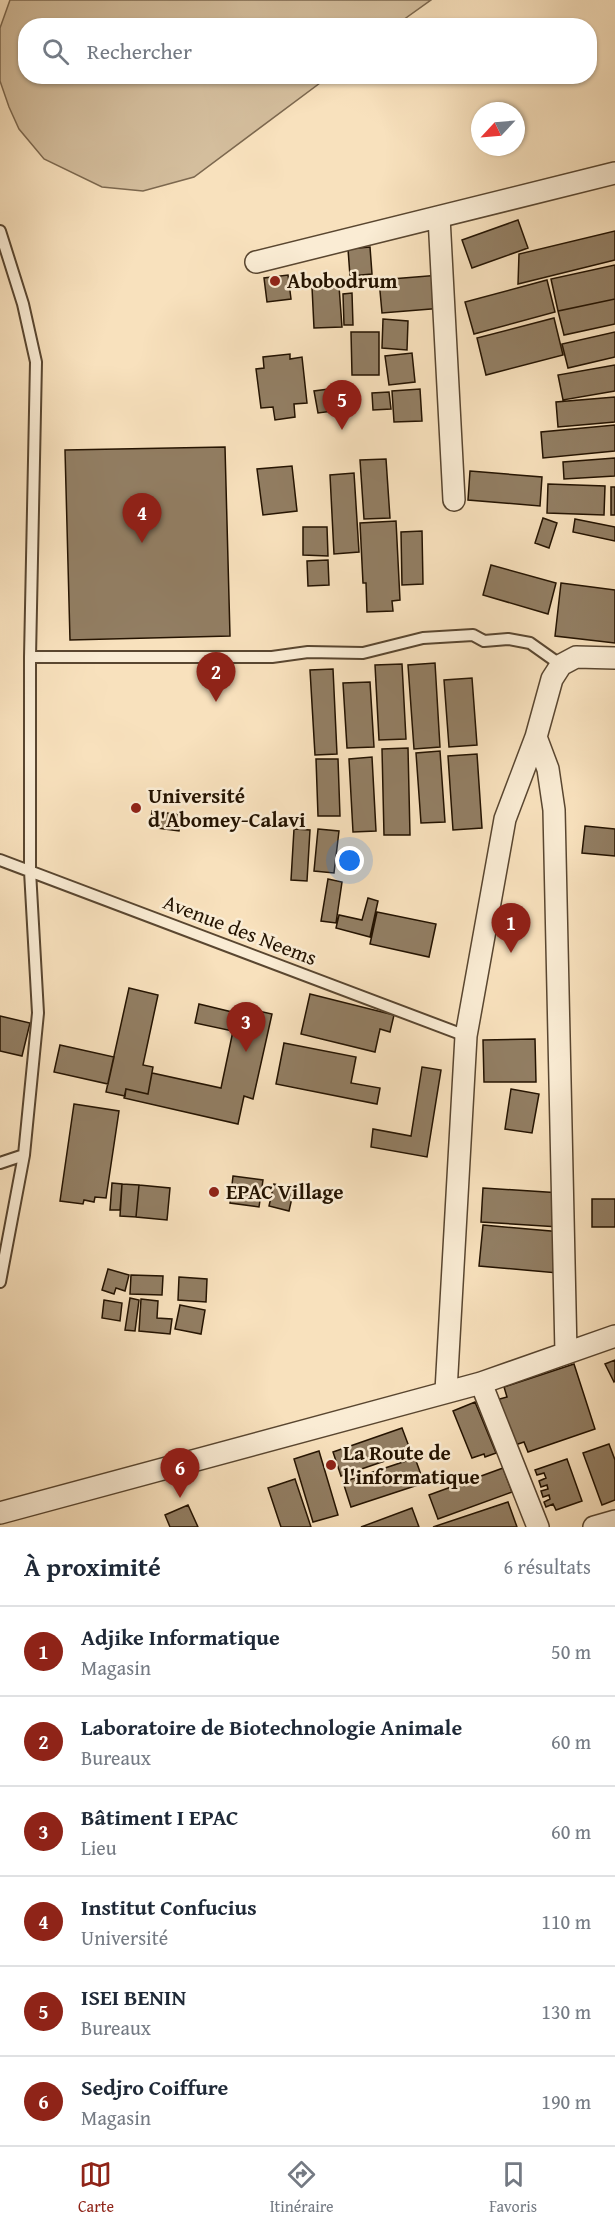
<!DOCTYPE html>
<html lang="fr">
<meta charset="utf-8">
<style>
:root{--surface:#fff;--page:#f2f2f3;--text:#1f2937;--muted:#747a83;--line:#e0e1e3;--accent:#8f2418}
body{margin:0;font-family:"Gentium Book Plus",serif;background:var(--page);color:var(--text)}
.compass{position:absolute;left:471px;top:102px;width:54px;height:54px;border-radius:50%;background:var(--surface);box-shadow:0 2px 4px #0004;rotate:244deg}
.you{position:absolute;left:350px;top:861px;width:21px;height:21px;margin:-15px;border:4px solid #fff;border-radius:50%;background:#1a73e8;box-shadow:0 0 0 9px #1a73e833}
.badge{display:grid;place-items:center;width:39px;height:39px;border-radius:50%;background:var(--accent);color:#fff;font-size:20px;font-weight:700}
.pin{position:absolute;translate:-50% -50px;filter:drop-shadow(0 2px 3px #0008)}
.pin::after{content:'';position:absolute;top:32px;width:21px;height:18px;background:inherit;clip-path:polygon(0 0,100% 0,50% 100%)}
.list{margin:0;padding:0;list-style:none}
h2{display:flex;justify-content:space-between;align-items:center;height:78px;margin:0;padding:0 24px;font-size:26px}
h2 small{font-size:20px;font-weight:400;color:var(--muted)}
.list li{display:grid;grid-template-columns:39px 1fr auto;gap:18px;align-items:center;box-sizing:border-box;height:90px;padding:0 24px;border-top:2px solid var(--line)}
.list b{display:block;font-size:22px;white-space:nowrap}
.list p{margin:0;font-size:20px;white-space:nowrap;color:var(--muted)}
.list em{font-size:20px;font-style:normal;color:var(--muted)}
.icon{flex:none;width:33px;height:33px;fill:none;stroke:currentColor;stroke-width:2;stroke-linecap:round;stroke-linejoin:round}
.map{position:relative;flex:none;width:615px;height:1527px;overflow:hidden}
.search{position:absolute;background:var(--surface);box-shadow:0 2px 4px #0004;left:18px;right:18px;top:18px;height:66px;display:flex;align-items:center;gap:15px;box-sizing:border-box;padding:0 21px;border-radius:24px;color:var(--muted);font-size:22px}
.sheet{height:618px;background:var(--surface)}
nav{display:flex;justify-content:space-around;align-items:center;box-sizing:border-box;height:84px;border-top:2px solid var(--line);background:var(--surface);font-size:16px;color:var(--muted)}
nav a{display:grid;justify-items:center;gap:3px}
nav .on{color:var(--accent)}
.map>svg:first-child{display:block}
</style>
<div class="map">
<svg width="615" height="1527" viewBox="0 0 615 1527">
<rect width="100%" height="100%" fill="#f8e1bd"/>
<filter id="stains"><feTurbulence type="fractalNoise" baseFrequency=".00333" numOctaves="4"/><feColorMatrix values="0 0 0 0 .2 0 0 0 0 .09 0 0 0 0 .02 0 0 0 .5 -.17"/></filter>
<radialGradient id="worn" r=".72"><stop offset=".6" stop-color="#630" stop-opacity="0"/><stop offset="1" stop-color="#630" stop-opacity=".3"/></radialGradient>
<path fill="#d4be9d" stroke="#7c684f" stroke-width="1.5" d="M 10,0 L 431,0 L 396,25 L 26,26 L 26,76 L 328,77 L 194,177 L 143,191 L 102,187 L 44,159 L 19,129 L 9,107 L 0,81 L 0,28 Z"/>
<path fill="#927e63" stroke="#241301" stroke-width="1.5" d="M 518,220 L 528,248 L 472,268 L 462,240 Z
M 615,231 L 615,260 L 518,284 L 519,254 Z
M 370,247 L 372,274 L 350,276 L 348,249 Z
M 615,265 L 615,299 L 558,311 L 551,279 Z
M 288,275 L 291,299 L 267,302 L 264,278 Z
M 440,275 L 443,308 L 382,313 L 379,280 Z
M 547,280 L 555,312 L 474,334 L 465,302 Z
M 339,286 L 342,327 L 314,328 L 312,287 Z
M 352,293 L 353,325 L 344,325 L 343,294 Z
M 615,299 L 615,324 L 564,335 L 558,311 Z
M 554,318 L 563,355 L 486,375 L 477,338 Z
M 383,319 L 408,321 L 407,350 L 382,348 Z
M 351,332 L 379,332 L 379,375 L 352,375 Z
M 615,332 L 615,357 L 568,368 L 562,344 Z
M 412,353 L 415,382 L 389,385 L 385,356 Z
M 290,354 L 290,359 L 302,357 L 307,403 L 294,404 L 295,417 L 275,420 L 273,407 L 261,408 L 256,369 L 264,368 L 263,357 Z
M 615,365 L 615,391 L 563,400 L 558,375 Z
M 344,387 L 348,409 L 318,413 L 314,391 Z
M 420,389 L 422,421 L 394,422 L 392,391 Z
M 389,392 L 391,409 L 373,410 L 372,393 Z
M 615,397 L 615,422 L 558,427 L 556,402 Z
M 615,425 L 615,451 L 543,458 L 541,432 Z
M 225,447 L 230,636 L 70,640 L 65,450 Z
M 615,458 L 615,476 L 564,479 L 563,462 Z
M 386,459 L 390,518 L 364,519 L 360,460 Z
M 292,466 L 297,511 L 263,515 L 257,469 Z
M 470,471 L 542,477 L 540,506 L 468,500 Z
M 354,473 L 359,552 L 334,554 L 330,475 Z
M 548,484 L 605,486 L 604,515 L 547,513 Z
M 611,487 L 615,487 L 615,515 L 611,515 Z
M 543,518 L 557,523 L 549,548 L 535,543 Z
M 575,519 L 615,527 L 615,541 L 573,532 Z
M 396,521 L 400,600 L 392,601 L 393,611 L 367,612 L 366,583 L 363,583 L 360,523 Z
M 303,527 L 327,527 L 328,556 L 303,555 Z
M 422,531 L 423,584 L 402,585 L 401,532 Z
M 328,560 L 329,585 L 308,586 L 307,561 Z
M 491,565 L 556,583 L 548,614 L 483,595 Z
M 561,583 L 615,590 L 615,643 L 555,636 Z
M 435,663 L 440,747 L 414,749 L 408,665 Z
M 402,664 L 406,739 L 379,740 L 375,665 Z
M 333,669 L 337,754 L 315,755 L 310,670 Z
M 472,678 L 477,745 L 449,747 L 444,680 Z
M 370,682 L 374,747 L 347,748 L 343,683 Z
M 408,748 L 410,835 L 384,835 L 382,749 Z
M 440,751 L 445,822 L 421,823 L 416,753 Z
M 477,754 L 482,828 L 453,830 L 448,756 Z
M 372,757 L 376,831 L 353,832 L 349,759 Z
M 316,759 L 338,759 L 340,816 L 318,816 Z
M 152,811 L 181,815 L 179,831 L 150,827 Z
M 585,826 L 615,829 L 615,856 L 582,853 Z
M 294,829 L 310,830 L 307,881 L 291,880 Z
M 318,829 L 339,831 L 334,873 L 314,871 Z
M 328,879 L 342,882 L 336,923 L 321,921 Z
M 368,898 L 378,901 L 370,937 L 336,928 L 339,915 L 362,920 Z
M 377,912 L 436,924 L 429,957 L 370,944 Z
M 129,988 L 158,995 L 143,1065 L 153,1067 L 148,1094 L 126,1089 L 125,1096 L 106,1092 Z
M 310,994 L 394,1015 L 390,1032 L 380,1029 L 375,1052 L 301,1034 Z
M 199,1004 L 253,1017 L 254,1010 L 272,1014 L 253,1099 L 244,1096 L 238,1124 L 124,1098 L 126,1089 L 148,1094 L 152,1073 L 221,1088 L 233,1031 L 195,1023 Z
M 0,1016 L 30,1023 L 22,1056 L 0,1051 Z
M 535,1039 L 536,1082 L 484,1082 L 483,1040 Z
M 284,1043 L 356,1057 L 351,1083 L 380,1088 L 377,1104 L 276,1084 Z
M 60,1045 L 114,1057 L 108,1084 L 54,1072 Z
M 422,1067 L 441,1070 L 427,1157 L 371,1147 L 373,1129 L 411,1136 Z
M 511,1089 L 539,1094 L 532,1133 L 505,1129 Z
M 74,1104 L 119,1111 L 106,1198 L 95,1197 L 94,1202 L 84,1200 L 83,1204 L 60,1201 Z
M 233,1176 L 263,1180 L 259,1207 L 230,1203 Z
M 112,1183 L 122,1184 L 120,1210 L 110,1210 Z
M 122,1184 L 139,1185 L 136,1217 L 120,1216 Z
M 274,1184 L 294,1189 L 289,1211 L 269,1206 Z
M 139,1185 L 170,1188 L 167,1220 L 136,1217 Z
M 483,1188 L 561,1193 L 559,1227 L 481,1222 Z
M 592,1199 L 615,1199 L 615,1227 L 592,1227 Z
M 483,1225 L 562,1232 L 558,1273 L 479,1266 Z
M 108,1269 L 129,1275 L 125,1291 L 116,1288 L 114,1294 L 102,1290 Z
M 131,1275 L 163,1276 L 162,1295 L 130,1294 Z
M 179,1277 L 207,1279 L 206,1302 L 178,1300 Z
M 130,1298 L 139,1300 L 135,1331 L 125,1330 Z
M 141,1299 L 158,1301 L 157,1318 L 172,1319 L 170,1334 L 139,1331 Z
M 104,1300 L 122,1303 L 120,1321 L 102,1318 Z
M 180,1305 L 205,1310 L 201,1334 L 175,1329 Z
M 615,1360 L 615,1381 L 614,1382 L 605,1364 Z
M 574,1364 L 595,1429 L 528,1452 L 524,1442 L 512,1446 L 496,1400 L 507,1397 L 504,1387 Z
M 475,1402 L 496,1453 L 485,1457 L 484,1454 L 472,1458 L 453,1411 Z
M 402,1428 L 411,1452 L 341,1476 L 333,1452 Z
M 609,1444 L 615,1460 L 615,1500 L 602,1505 L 583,1453 Z
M 319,1451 L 338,1515 L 313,1522 L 294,1459 Z
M 415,1458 L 424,1483 L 351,1507 L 343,1482 Z
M 567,1459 L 582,1501 L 556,1510 L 553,1504 L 546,1507 L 544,1502 L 550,1499 L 549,1495 L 543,1497 L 541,1491 L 548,1489 L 547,1485 L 541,1487 L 539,1481 L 546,1478 L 544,1473 L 537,1475 L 535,1470 Z
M 503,1468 L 512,1492 L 438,1519 L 429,1495 Z
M 295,1479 L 311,1527 L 281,1527 L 268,1488 Z
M 508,1502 L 517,1527 L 433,1527 Z
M 188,1505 L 198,1527 L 170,1527 L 165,1515 Z
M 412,1508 L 419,1527 L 361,1527 Z"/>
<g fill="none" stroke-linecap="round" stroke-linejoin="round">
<defs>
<path id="lane" d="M 0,231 L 23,304 L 36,362 L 30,657 L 30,871 L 38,1013 L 24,1155 L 0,1282
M 30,657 L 272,657 L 308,652 L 363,653 L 423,638 L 473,635 L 484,641 L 508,639 L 530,643 L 561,665
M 0,860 L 466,1036
M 0,1163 L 24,1155"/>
<path id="street" d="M 439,217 L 454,500
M 256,262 L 615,173
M 536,737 L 548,769 L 554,810 L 566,1353
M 481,1383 L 538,1527
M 446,1391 L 466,1036 L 505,819 L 536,737 L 552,679 L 561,665 L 576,657 L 615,658
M 0,1513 L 481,1383 L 615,1336
M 594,1527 L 615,1521"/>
</defs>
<use href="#lane" stroke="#594630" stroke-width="14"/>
<use href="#street" stroke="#594630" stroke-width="24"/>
<use href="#lane" stroke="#faecd4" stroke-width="10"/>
<use href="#street" stroke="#faecd4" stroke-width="21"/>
</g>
<g fill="#8f2418" stroke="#faecd4" stroke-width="2">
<circle cx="275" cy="281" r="6"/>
<circle cx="136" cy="808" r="6"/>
<circle cx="214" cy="1192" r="6"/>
<circle cx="331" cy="1465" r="6"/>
</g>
<g text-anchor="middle" stroke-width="5" stroke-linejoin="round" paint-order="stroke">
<g font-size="21" font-weight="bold" fill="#241301" stroke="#faecd4" text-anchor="start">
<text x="287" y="288">Abobodrum</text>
<text x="148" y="803">Université<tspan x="148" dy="24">d'Abomey-Calavi</tspan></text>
<text x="226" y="1199">EPAC Village</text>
<text x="343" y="1460">La Route de<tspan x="343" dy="24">l'informatique</tspan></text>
</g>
<g font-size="21" fill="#241301" stroke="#faecd4">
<text transform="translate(240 930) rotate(21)" y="7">Avenue des Neems</text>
</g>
</g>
<rect width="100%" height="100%" filter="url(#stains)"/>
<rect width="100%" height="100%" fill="url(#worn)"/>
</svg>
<svg class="compass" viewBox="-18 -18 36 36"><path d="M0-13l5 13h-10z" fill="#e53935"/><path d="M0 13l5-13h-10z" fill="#747a83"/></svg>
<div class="you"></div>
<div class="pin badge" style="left:511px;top:953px">1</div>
<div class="pin badge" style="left:216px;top:702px">2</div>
<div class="pin badge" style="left:246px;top:1052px">3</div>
<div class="pin badge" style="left:142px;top:543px">4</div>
<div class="pin badge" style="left:342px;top:430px">5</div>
<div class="pin badge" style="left:180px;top:1498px">6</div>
<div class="search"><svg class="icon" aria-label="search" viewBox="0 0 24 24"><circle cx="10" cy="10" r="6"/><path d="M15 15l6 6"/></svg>Rechercher</div>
</div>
<section class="sheet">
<h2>À proximité<small>6 résultats</small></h2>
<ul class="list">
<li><span class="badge">1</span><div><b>Adjike Informatique</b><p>Magasin</p></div><em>50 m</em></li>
<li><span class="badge">2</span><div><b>Laboratoire de Biotechnologie Animale</b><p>Bureaux</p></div><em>60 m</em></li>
<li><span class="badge">3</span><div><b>Bâtiment I EPAC</b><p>Lieu</p></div><em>60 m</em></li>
<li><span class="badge">4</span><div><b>Institut Confucius</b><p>Université</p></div><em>110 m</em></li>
<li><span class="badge">5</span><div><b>ISEI BENIN</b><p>Bureaux</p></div><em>130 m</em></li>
<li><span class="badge">6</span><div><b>Sedjro Coiffure</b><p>Magasin</p></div><em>190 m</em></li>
</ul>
</section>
<nav>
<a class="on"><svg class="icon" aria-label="map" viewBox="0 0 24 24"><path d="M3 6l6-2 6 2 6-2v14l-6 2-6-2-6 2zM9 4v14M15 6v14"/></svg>Carte</a>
<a><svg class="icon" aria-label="directions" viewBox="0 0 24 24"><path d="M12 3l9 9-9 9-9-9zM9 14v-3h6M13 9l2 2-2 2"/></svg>Itinéraire</a>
<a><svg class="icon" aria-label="saved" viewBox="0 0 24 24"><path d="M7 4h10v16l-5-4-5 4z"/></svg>Favoris</a>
</nav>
